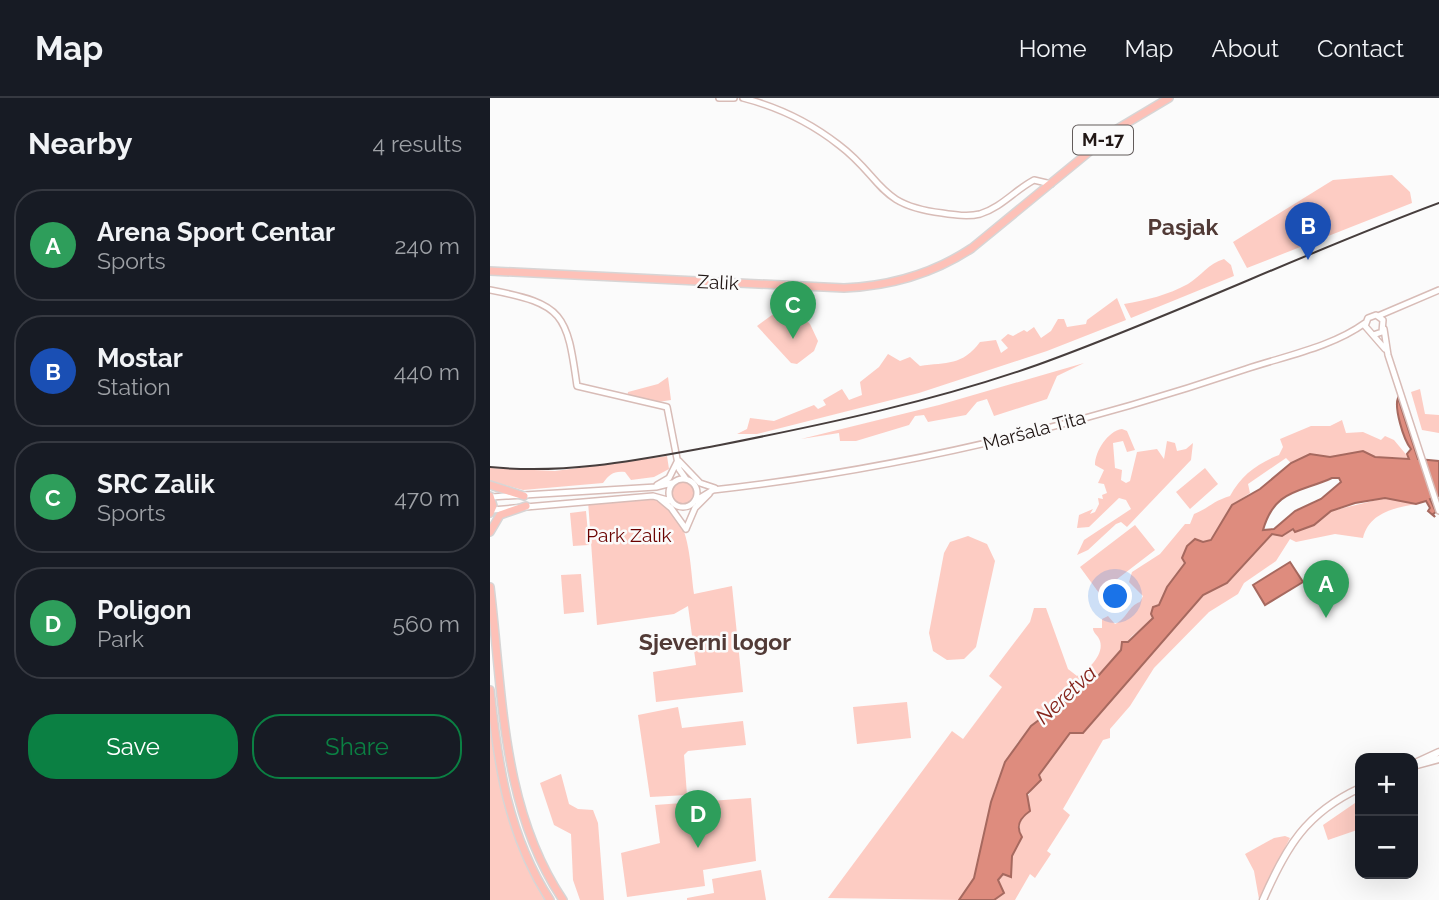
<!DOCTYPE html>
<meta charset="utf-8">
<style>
:root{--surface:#171b24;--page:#242831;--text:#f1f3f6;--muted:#9ea1a6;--line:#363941;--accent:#0b8043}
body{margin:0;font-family:Raleway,sans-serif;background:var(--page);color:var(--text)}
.controls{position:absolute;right:21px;bottom:21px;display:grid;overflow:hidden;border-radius:14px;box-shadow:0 7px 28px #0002}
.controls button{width:63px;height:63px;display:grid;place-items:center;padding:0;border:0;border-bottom:2px solid var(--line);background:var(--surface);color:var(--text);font:35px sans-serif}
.you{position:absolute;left:626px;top:499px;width:24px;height:24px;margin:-18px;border:5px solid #fff;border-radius:50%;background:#1a73e8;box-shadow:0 0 0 10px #1a73e833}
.badge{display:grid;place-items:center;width:46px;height:46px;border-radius:50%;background:var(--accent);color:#fff;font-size:23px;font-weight:700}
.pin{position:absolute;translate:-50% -58px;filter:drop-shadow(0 2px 4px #0008)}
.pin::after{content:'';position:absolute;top:37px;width:24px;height:21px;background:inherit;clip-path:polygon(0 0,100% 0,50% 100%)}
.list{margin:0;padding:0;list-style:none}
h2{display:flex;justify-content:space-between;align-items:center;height:91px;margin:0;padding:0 28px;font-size:30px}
h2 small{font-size:23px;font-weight:400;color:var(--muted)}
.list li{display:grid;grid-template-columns:46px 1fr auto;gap:21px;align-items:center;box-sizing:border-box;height:112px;margin:0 14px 14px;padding:0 14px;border:2px solid var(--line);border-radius:28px}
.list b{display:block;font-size:26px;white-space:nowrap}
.list p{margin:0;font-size:23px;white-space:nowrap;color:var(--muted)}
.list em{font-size:23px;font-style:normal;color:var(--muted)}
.actions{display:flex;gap:14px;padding:21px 28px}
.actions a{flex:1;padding:16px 0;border:2px solid var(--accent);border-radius:28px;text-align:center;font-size:24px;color:var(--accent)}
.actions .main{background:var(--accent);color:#fff}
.map{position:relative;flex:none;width:949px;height:802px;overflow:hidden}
header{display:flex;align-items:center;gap:42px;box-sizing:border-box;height:98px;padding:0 35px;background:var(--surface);border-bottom:2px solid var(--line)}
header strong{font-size:33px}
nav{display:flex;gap:38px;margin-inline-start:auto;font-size:24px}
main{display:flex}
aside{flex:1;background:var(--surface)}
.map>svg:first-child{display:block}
</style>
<header>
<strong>Map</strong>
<nav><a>Home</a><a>Map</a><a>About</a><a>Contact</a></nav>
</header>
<main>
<aside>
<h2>Nearby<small>4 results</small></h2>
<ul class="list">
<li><span class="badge" style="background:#2e9e5b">A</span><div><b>Arena Sport Centar</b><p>Sports</p></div><em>240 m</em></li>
<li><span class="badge" style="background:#1a4fb4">B</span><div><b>Mostar</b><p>Station</p></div><em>440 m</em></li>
<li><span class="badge" style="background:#2e9e5b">C</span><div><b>SRC Zalik</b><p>Sports</p></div><em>470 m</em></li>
<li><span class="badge" style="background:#2e9e5b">D</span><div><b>Poligon</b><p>Park</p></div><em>560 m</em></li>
</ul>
<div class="actions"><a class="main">Save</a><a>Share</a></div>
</aside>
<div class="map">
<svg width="949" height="802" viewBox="0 0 949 802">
<rect width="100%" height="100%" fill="#fbfbfb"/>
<path fill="#fdccc3" d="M 902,77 L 920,94 L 922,105 L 757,170 L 743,144 L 843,82 Z
M 734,161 L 741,167 L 744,178 L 641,220 L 634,206 C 657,202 678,197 698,186 C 711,178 719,165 734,161 Z
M 627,200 L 636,222 L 557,253 L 429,295 L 267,336 L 247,336 L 257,331 L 260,320 L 284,323 L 324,307 L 328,311 L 336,307 L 333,302 L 352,291 L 359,302 L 372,297 L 370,284 L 389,269 L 398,256 L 410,263 L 420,259 L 430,268 C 457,264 472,268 490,244 L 506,242 L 511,255 L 518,250 L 511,242 L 518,236 L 523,238 L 534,232 L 537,234 L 544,229 L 551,240 L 561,233 L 568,221 L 574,221 L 577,229 L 596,226 L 597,222 Z
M 306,213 L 320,226 L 328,243 L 324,253 L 307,266 L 301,265 L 267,228 L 282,217 Z
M 594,265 L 567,278 L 557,301 L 504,318 L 497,301 L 487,304 L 476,317 L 438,324 L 434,317 L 425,318 L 419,327 L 366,343 L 350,343 L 349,335 L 311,341 L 449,307 Z
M 178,279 L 181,302 L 162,305 L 137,300 L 138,294 L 168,286 Z
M 930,291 L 935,316 L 949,317 L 949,335 L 932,332 L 921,294 Z
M 852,322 L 856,335 L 873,334 L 891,342 L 895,338 L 904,342 L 919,360 L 885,359 L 873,353 L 840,359 L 820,356 L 801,365 L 796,360 L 758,386 L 760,395 L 742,407 L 721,442 L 713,444 L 677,489 L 664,520 L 642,538 L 609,577 L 587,596 L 557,614 L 528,644 L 515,664 L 505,690 L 484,780 L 469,802 L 338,800 L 462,633 L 473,641 L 512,589 L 499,578 L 540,524 L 544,510 L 556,510 L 578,571 L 587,578 C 598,573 618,554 608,539 C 606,536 603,534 603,530 L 612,530 L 612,521 L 618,518 L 625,526 C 637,521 638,508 650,504 L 653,498 L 639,484 L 642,474 L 670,456 L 695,426 L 700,426 L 704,416 C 719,410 723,403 740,398 C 751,377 768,365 789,357 L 793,349 L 790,341 L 821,328 L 840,328 Z
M 632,331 L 637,333 L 645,352 L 637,354 L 633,343 L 623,345 L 625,370 L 632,372 L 631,382 L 636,385 L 640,383 L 647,354 L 667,351 L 674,361 L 677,343 L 685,345 L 687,353 L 696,351 L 703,345 L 701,362 L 637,429 L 631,424 L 626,426 L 598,452 L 587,457 L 594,442 L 641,411 L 636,402 L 629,400 L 599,429 L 587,430 L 589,417 L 603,411 L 600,416 L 605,414 L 609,406 L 608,400 L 613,401 L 612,397 L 617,395 L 614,386 L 608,385 L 614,372 L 605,367 C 605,353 618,333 632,331 Z
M 177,358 L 179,371 L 164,379 L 141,382 L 135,374 C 123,373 120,376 113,385 L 33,392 L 0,383 L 0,370 L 65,373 Z
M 715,370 L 728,386 L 700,411 L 686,394 Z
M179 395a14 14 0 1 1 28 0a14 14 0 1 1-28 0Z
M 163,398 C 201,414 199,460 204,496 L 242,488 L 253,594 L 166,604 L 163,574 L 206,567 L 198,508 L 184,516 L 107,527 L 98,403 Z
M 895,400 L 926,406 C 904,410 879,415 873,440 L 845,436 L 806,444 L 800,441 L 786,463 L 754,485 L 748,496 L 719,514 L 664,570 L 640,608 L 620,631 L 620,640 L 613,642 L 573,711 L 580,717 L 557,753 L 561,756 L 545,780 L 540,776 L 525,802 L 504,802 L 514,795 L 508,782 L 513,776 L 521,779 L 522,758 L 532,739 C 525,726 537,691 551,682 L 549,677 L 580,635 L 593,634 L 713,497 L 737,485 L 782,436 L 803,431 L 805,434 L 824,427 L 841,413 Z
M 96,413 L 99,447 L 83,448 L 80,415 Z
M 645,427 L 665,452 L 609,495 L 590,469 Z
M 478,438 L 497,446 L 505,463 L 486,549 L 474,561 L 457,562 L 443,553 L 439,535 L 454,455 L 460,444 Z
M 91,476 L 94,514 L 74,516 L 71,477 Z
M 0,592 L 24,731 L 60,802 L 0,802 Z
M 417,604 L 421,640 L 367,646 L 363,609 Z
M 188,609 L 192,630 L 253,623 L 256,647 L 198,653 L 194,657 L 197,697 L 160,699 L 148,617 Z
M 71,676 L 79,706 L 88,711 L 103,712 L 108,725 L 114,802 L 90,802 L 83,782 L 81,736 L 64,727 L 50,685 Z
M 261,700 L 266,763 L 213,772 L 215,788 L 137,799 L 131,755 L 170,745 L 165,707 Z
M 865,705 L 870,731 L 838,742 L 833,727 Z
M 795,738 L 800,740 L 769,801 L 764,773 L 755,756 L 784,740 Z
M 271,772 L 276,802 L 197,802 L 197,800 L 224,795 L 222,781 Z"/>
<path fill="#de8c7e" stroke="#a6695f" stroke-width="2" fill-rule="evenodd" d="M 908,300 L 928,361 L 949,363 L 949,398 L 940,401 L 946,414 L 943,416 L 945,419 L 938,413 L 940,410 L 936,403 L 926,406 L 895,400 L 865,405 L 841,413 L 824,427 L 805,434 L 803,431 L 792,438 L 782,436 L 737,485 L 713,497 L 593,635 L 580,635 L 549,677 L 551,682 L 537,696 L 540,713 C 530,720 525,728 532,739 L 522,758 L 521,779 L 513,776 L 508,782 L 514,795 L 504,802 L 469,802 L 484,780 L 501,704 L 515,664 L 541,628 L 609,577 L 631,552 L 632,544 L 638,544 L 663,520 L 661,516 L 663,509 L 669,507 L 677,489 L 695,465 L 692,460 L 697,448 L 705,441 L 713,444 L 721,442 L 742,407 L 770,391 L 801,365 L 820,356 L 840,359 L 873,353 L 885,359 L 919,361 L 917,356 L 921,351 C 913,341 904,309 908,300 ZM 842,380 L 849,380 L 851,384 L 831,401 L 805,413 L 784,431 L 773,432 C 785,391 809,395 842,380 Z
M 800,464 L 813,484 L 775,507 L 763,487 Z"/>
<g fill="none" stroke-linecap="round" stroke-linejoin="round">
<defs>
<path id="tertiary" d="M 229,0 L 244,0
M 253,0 C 288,9 321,25 349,47 C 393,80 386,107 452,115 C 465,117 478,119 490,116 C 512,109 525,92 544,82 L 561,86
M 0,192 C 74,206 77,216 87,288 L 177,309 L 189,371 L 196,381
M 888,218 L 949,192
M 894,231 L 898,257 L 949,413
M 883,237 L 892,234 L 893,222 L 886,217 L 878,220 L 875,228 L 895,251
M 189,363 L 210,385 L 225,390
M179 395a14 14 0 1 1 28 0a14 14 0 1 1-28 0Z
M 167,387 L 179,380 L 187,364
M 1,399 L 166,389 L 182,385
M 169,400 L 181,410 L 196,431
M 205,403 L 223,392 C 404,372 584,329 756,271 C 795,258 842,249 875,225
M 2,412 L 163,398 L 181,403
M 196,431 L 205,410 L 219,396"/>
<path id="secondary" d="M 923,666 L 949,654
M 923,668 L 949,661
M 773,802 C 796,749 816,715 870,690"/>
<path id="primary" d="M 0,173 L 354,190 C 401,188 443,176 482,150 L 627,31 L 679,0
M 0,387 L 34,398
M 0,398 L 3,408 L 0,415
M 0,434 L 10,417 L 36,408
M 0,489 C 13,596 11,710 73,802
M 0,592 C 8,667 18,737 60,802"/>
</defs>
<use href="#tertiary" stroke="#d8bcb7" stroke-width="8"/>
<use href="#secondary" stroke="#d8bcb7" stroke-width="9"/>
<use href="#primary" stroke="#d7d5d5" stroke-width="10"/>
<use href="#tertiary" stroke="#fff" stroke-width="5"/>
<use href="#secondary" stroke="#fff" stroke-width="6"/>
<use href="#primary" stroke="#fdc1b8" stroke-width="7"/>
<path stroke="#473e3d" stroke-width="2" d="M 0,369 C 79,377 153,361 230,347 C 336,326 445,303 547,267 C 683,218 814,155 949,105"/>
</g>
<g text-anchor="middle" stroke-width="5" stroke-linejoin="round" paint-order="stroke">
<rect fill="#fbfbfb" stroke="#635c5b" stroke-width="2" x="583" y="27.5" width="60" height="29" rx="5"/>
<g font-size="18" font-weight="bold" fill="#221816">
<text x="613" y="48">M-17</text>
</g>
<g font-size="19" fill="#221816" stroke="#fbfbfb">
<text transform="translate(228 184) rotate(3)" y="7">Zalik</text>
<text transform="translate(544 332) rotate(-15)" y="7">Maršala Tita</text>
</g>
<g font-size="19" fill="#6a0301" stroke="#fbfbfb">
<text x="139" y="444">Park Zalik</text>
</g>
<g font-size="21" font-style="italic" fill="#84231a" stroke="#fbfbfb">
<text transform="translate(576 597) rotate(-43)" y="7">Neretva</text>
</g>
<g font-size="23" font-weight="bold" fill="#513a36" stroke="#fbfbfb">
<text x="693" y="137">Pasjak</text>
<text x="225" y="552">Sjeverni logor</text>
</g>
</g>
</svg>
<div class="controls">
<button>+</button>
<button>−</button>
</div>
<div class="you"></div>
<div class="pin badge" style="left:836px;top:520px;background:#2e9e5b">A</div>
<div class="pin badge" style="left:818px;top:162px;background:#1a4fb4">B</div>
<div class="pin badge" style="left:303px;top:241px;background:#2e9e5b">C</div>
<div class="pin badge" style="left:208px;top:750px;background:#2e9e5b">D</div>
</div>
</main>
